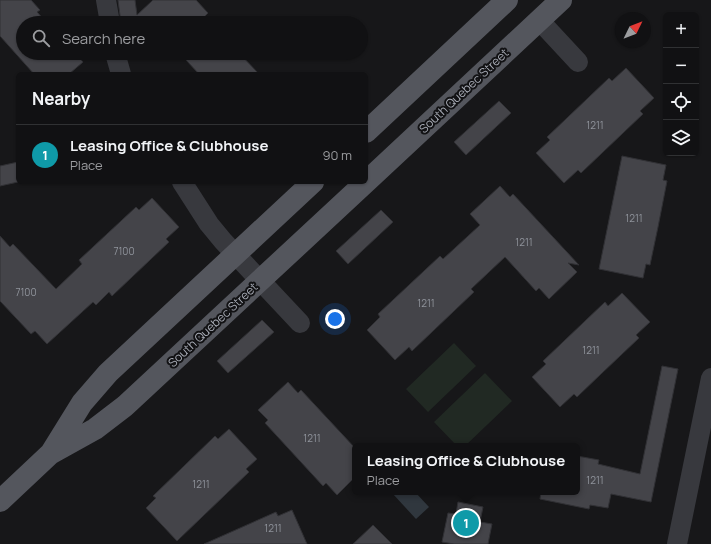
<!DOCTYPE html>
<meta charset="utf-8">
<style>
:root{--surface:#111113;--page:#1a1a1c;--text:#f1f3f6;--muted:#9c9da0;--line:#303133;--accent:#ea580c}
body{margin:0;font-family:Manrope,sans-serif;background:var(--page);color:var(--text)}
.controls{position:absolute;right:12px;top:12px;display:grid;overflow:hidden;border-radius:6px;box-shadow:0 1px 3px #0004}
.controls button{width:36px;height:36px;display:grid;place-items:center;padding:0;border:0;border-bottom:1px solid var(--line);background:var(--surface);color:var(--text);font:20px sans-serif}
.compass{position:absolute;left:615px;top:12px;width:36px;height:36px;border-radius:50%;background:var(--surface);box-shadow:0 1px 3px #0004;rotate:47deg}
.you{position:absolute;left:335px;top:319px;width:14px;height:14px;margin:-10px;border:3px solid #fff;border-radius:50%;background:#1a73e8;box-shadow:0 0 0 6px #1a73e833}
.badge{display:grid;place-items:center;width:26px;height:26px;border-radius:50%;background:var(--accent);color:#fff;font-size:13px;font-weight:700}
.pin{position:absolute;translate:-50% -50%;border:2px solid #fff;box-shadow:0 1px 4px #0006}
.popup{position:absolute;left:352px;top:443px;width:228px;height:52px;box-sizing:border-box;display:grid;place-content:center;border-radius:6px;background:var(--surface);filter:drop-shadow(0 1px 3px #0005);font-size:13px;white-space:nowrap;color:var(--muted)}
.popup b{font-size:15px;color:var(--text)}
.popup::after{content:'';position:absolute;left:50%;top:100%;margin-left:-8px;border:8px solid transparent;border-top-color:var(--surface)}
.list{margin:0;padding:0;list-style:none}
h2{display:flex;justify-content:space-between;align-items:center;height:52px;margin:0;padding:0 16px;font-size:17px}
h2 small{font-size:13px;font-weight:400;color:var(--muted)}
.list li{display:grid;grid-template-columns:26px 1fr auto;gap:12px;align-items:center;box-sizing:border-box;height:60px;padding:0 16px;border-top:1px solid var(--line)}
.list b{display:block;font-size:15px;white-space:nowrap}
.list p{margin:0;font-size:13px;white-space:nowrap;color:var(--muted)}
.list em{font-size:13px;font-style:normal;color:var(--muted)}
.icon{flex:none;width:22px;height:22px;fill:none;stroke:currentColor;stroke-width:2;stroke-linecap:round;stroke-linejoin:round}
.map{position:relative;flex:none;width:711px;height:544px;overflow:hidden}
.search{position:absolute;background:var(--surface);box-shadow:0 1px 3px #0004;left:16px;top:16px;width:352px;height:44px;display:flex;align-items:center;gap:10px;box-sizing:border-box;padding:0 14px;border-radius:22px;color:var(--muted);font-size:15px}
.panel{position:absolute;background:var(--surface);box-shadow:0 1px 3px #0004;left:16px;top:72px;width:352px;height:112px;border-radius:6px}
.map>svg:first-child{display:block}
</style>
<div class="map">
<svg width="711" height="544" viewBox="0 0 711 544">
<rect width="100%" height="100%" fill="#171719"/>
<path fill="#212923" d="M 454,343 L 476,366 L 428,412 L 406,389 Z
M 485,373 L 512,401 L 465,446 L 457,446 L 434,422 Z"/>
<path fill="#30373e" d="M 395,492 L 415,492 L 429,507 L 416,519 L 393,494 Z"/>
<path fill="#444449" stroke="#313135" d="M 0,0 L 31,0 L 40,10 L 37,12 L 47,23 L 23,23 L 23,53 L 75,53 L 83,62 L 69,74 L 34,74 L 0,36 Z
M 118,0 L 135,0 L 137,15 L 153,0 L 196,0 L 208,13 L 205,16 L 211,23 L 121,23 Z
M 194,53 L 239,53 L 259,74 L 199,74 L 186,60 Z
M 626,68 L 654,98 L 640,111 L 643,114 L 581,173 L 578,170 L 564,183 L 536,153 L 550,140 L 547,137 L 609,78 L 612,81 Z
M 499,101 L 511,113 L 466,155 L 454,142 Z
M 622,156 L 666,165 L 663,180 L 667,181 L 658,227 L 650,265 L 646,264 L 643,278 L 599,269 Z
M 18,162 L 18,182 L 0,186 L 0,166 Z
M 500,186 L 510,197 L 513,194 L 579,265 L 568,263 L 577,272 L 549,299 L 539,288 L 536,291 L 505,257 L 471,289 L 474,292 L 412,351 L 409,347 L 395,360 L 367,330 L 380,317 L 378,314 L 440,256 L 443,259 L 480,225 L 470,214 Z
M 152,198 L 179,227 L 166,239 L 169,242 L 112,296 L 109,292 L 96,305 L 93,302 L 47,344 L 35,331 L 31,334 L 0,301 L 0,236 L 10,247 L 13,244 L 56,289 L 82,264 L 79,260 L 136,207 L 139,210 Z
M 381,210 L 393,222 L 348,264 L 336,251 Z
M 622,293 L 650,322 L 636,335 L 639,338 L 601,374 L 577,397 L 574,394 L 560,407 L 532,377 L 546,364 L 543,361 L 605,302 L 608,306 Z
M 262,320 L 274,332 L 228,373 L 217,361 Z
M 662,366 L 678,369 L 651,502 L 611,494 L 608,508 L 590,505 L 589,509 L 540,499 L 541,492 L 577,492 L 577,456 L 599,460 L 598,464 L 640,474 Z
M 288,382 L 298,393 L 301,390 L 355,448 L 355,477 L 337,495 L 326,483 L 323,486 L 288,448 L 265,423 L 268,420 L 258,410 Z
M 229,429 L 257,459 L 246,469 L 249,472 L 177,541 L 146,508 L 156,498 L 153,496 L 215,436 L 218,439 Z
M 458,502 L 483,507 L 480,522 L 492,524 L 488,544 L 454,544 L 442,542 L 448,513 L 456,514 Z
M 292,510 L 307,544 L 204,544 L 276,512 L 278,516 Z
M 373,525 L 392,544 L 353,544 Z"/>
<g fill="none" stroke-linecap="round" stroke-linejoin="round">
<path stroke="#38393e" stroke-width="20" d="M 106,0 L 110,23
M 539,20 L 578,62
M 115,53 L 121,74
M 182,182 L 209,224 L 223,241 L 300,323
M 677,544 L 711,378"/>
<path stroke="#54565d" stroke-width="22" d="M 366,132 L 507,0
M 366,182 L 561,0
M 51,453 L 82,403 L 108,373 L 313,182
M 0,501 L 50,454 L 95,429 L 125,406 L 366,182"/>
</g>
<g text-anchor="middle" stroke-width="4" stroke-linejoin="round" paint-order="stroke">
<g font-size="10" fill="#90949c">
<text x="595" y="129">1211</text>
<text x="634" y="222">1211</text>
<text x="524" y="246">1211</text>
<text x="124" y="255">7100</text>
<text x="26" y="296">7100</text>
<text x="426" y="307">1211</text>
<text x="591" y="354">1211</text>
<text x="312" y="442">1211</text>
<text x="595" y="484">1211</text>
<text x="201" y="488">1211</text>
<text x="273" y="532">1211</text>
</g>
<g font-size="12" fill="#aaaeb8" stroke="#121214">
<text transform="translate(464 91) rotate(-43)" y="4">South Quebec Street</text>
<text transform="translate(213 325) rotate(-43)" y="4">South Quebec Street</text>
</g>
</g>
</svg>
<div class="controls">
<button>+</button>
<button>−</button>
<button><svg class="icon" aria-label="locate" viewBox="0 0 24 24"><circle cx="12" cy="12" r="6"/><path d="M12 2v4M12 18v4M2 12h4M18 12h4"/></svg></button>
<button><svg class="icon" aria-label="layers" viewBox="0 0 24 24"><path d="M12 4l9 5-9 5-9-5zM3 14l9 5 9-5"/></svg></button>
</div>
<svg class="compass" viewBox="-18 -18 36 36"><path d="M0-13l5 13h-10z" fill="#e53935"/><path d="M0 13l5-13h-10z" fill="#9c9da0"/></svg>
<div class="you"></div>
<div class="pin badge" style="left:466px;top:523px;background:#0f9aa8">1</div>
<div class="popup"><b>Leasing Office &amp; Clubhouse</b>Place</div>
<div class="search"><svg class="icon" aria-label="search" viewBox="0 0 24 24"><circle cx="10" cy="10" r="6"/><path d="M15 15l6 6"/></svg>Search here</div>
<section class="panel">
<h2>Nearby<small></small></h2>
<ul class="list">
<li><span class="badge" style="background:#0f9aa8">1</span><div><b>Leasing Office &amp; Clubhouse</b><p>Place</p></div><em>90 m</em></li>
</ul>
</section>
</div>
